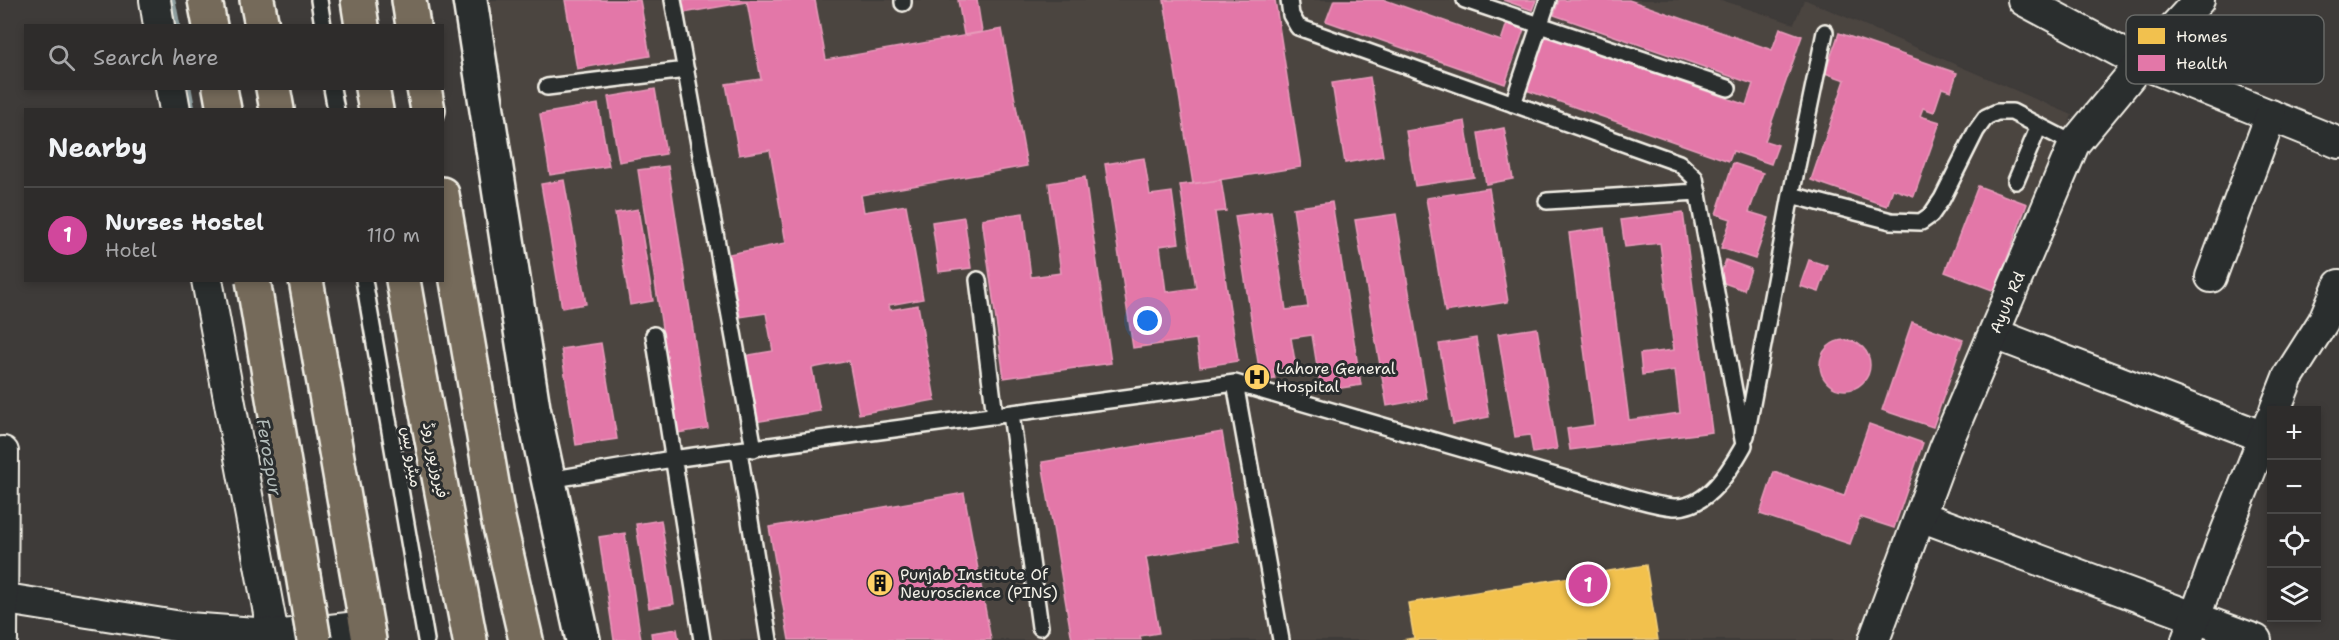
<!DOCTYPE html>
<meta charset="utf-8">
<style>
:root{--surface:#2e2c2b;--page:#363433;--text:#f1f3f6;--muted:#a7a7a9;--line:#494847;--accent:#ea580c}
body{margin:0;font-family:"Shantell Sans","Playpen Sans Arabic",sans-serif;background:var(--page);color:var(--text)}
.controls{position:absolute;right:18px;bottom:18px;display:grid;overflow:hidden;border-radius:0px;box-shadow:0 3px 9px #0003}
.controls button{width:54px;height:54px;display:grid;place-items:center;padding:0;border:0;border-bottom:2px solid var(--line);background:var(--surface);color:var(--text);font:30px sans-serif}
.you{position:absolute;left:1148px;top:321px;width:21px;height:21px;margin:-15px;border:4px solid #fff;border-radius:50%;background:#1a73e8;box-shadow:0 0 0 9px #1a73e833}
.badge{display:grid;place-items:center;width:39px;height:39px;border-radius:50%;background:var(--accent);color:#fff;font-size:20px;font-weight:700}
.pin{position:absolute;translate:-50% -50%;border:3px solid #fff;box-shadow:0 2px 6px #0006}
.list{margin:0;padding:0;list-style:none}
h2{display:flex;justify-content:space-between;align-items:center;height:78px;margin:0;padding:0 24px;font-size:26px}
h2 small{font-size:20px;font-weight:400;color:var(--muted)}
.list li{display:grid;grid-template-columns:39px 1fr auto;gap:18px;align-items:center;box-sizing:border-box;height:96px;padding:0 24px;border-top:2px solid var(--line)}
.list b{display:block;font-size:22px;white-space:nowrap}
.list p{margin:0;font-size:20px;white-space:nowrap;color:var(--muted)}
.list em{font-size:20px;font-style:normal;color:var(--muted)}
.icon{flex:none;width:33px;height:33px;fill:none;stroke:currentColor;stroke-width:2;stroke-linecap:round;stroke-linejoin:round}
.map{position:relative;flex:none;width:2339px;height:640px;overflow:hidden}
.search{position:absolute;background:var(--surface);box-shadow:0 3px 9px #0003;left:24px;top:24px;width:420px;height:66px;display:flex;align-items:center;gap:15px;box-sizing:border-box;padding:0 21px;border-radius:0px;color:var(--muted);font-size:22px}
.panel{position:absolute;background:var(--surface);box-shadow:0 3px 9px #0003;left:24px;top:108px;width:420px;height:174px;border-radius:0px}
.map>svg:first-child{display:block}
</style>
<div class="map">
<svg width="2339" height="640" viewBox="0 0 2339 640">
<rect width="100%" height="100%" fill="#3e3b39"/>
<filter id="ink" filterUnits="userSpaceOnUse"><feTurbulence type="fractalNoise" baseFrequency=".0167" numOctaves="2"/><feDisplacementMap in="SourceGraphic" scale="12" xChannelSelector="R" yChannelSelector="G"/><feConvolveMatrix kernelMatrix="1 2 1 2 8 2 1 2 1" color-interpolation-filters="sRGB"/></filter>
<g filter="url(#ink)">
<path fill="#4c4541" d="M 482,0 L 1721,0 L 1794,24 L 1804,0 L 1806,0 L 2072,115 L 1867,640 L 588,640 Z"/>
<path fill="#f2c14e" stroke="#f3cf7c" stroke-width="1.5" d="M 1646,565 L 1658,640 L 1402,640 L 1414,638 L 1408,603 Z"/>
<path fill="#e377a8" stroke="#e89cbb" stroke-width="1.5" d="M 565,0 L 640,0 L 650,56 L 577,69 Z
M 681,0 L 815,0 L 826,60 L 1002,29 L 1027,166 L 861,195 L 864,212 L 906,205 L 923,299 L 889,305 L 890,310 L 918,305 L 935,400 L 859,414 L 849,361 L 812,368 L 820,411 L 755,422 L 743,356 L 773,351 L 766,313 L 740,317 L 729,254 L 786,243 L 770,150 L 739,155 L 726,84 L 761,79 L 747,2 L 684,13 Z
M 958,0 L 977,0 L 982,32 L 964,35 Z
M 1164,0 L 1275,0 L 1301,167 L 1193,184 Z
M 1334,0 L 1385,0 L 1501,41 L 1507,23 L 1524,29 L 1505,84 L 1326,21 Z
M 1503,0 L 1536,0 L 1532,10 Z
M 1559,0 L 1629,0 L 1772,50 L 1780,28 L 1802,36 L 1765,141 L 1778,145 L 1771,164 L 1733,151 L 1729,161 L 1526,90 L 1545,35 L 1746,105 L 1753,84 L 1554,15 Z
M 1839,33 L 1957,73 L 1951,91 L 1942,88 L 1934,112 L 1923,108 L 1920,116 L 1940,122 L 1914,196 L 1893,189 L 1887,206 L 1811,180 L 1845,80 L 1825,73 Z
M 1370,77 L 1383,156 L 1345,163 L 1332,83 Z
M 655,89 L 666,154 L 619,162 L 608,97 Z
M 598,104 L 609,166 L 550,175 L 540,114 Z
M 1465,121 L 1474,177 L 1415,186 L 1406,131 Z
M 1504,128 L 1513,179 L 1486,184 L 1478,133 Z
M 1144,158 L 1150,195 L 1172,192 L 1179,243 L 1160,246 L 1166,292 L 1196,288 L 1180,185 L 1221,180 L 1226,211 L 1215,212 L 1238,361 L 1200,367 L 1196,339 L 1133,348 L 1105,164 Z
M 1733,163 L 1763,173 L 1749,212 L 1769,218 L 1755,259 L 1721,248 L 1731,219 L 1716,214 Z
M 668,166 L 708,428 L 678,433 L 638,170 Z
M 1085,177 L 1111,363 L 1004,378 L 982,219 L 1023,213 L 1031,277 L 1061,273 L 1049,183 Z
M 564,180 L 586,304 L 562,308 L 541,184 Z
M 1978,186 L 2027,204 L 1995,291 L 1945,272 Z
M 1489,188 L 1508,302 L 1445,312 L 1426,198 Z
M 1332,202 L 1361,385 L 1321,391 L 1312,335 L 1291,338 L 1296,367 L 1273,370 L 1275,379 L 1261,381 L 1235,216 L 1271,211 L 1286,310 L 1308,307 L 1293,208 Z
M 638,209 L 653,301 L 630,305 L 615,213 Z
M 1683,212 L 1712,432 L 1570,450 L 1567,429 L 1594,425 L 1569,233 L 1604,228 L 1629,420 L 1680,413 L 1675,370 L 1642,375 L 1640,354 L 1674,350 L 1660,243 L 1625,247 L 1621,220 Z
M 1396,214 L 1427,399 L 1387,406 L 1355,220 Z
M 964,217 L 971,268 L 939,272 L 932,222 Z
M 1726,260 L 1751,269 L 1744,290 L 1718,281 Z
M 1809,260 L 1828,266 L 1819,292 L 1800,286 Z
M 1912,322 L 1963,340 L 1933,427 L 1882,410 Z
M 1537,328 L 1557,449 L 1533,453 L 1530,435 L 1515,437 L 1498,334 Z
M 1476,338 L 1489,417 L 1453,424 L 1439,344 Z
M1820 365a25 25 0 1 1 50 0a25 25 0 1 1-50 0Z
M 601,343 L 617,439 L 576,445 L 561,349 Z
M 1869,424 L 1923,443 L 1894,528 L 1860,517 L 1850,544 L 1760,514 L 1774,472 L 1844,496 Z
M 1222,432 L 1240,541 L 1146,557 L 1159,633 L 1140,636 L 1141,640 L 1072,640 L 1042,462 Z
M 964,493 L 991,640 L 789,640 L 769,527 Z
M 661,520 L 674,604 L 649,608 L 636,524 Z
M 625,533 L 641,640 L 614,640 L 599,537 Z
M 677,629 L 679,640 L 652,640 L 651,633 Z"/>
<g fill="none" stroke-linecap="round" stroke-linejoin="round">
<path stroke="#8f9fa0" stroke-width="9" d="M 171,0 L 176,26
M 187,88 L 191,110"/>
<defs>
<path id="lane" d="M 319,0 L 323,26
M 673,0 L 754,449
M 903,0 L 903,3
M 1465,0 L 1728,88
M 547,87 L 686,70
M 332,88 L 336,110
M 1513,104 L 1548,0
M 2016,181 L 2039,126
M 1791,195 L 1825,32
M 1547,201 L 1698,192
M 364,280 L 426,640
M 978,280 L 995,416
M 654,335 L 702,640
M 1235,383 L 1628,497 C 1643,501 1658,506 1674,507 C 1708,508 1730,470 1744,445 L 1695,178 L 1679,163 L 1298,27 L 1291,15 L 1289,0
M 1011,414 L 1040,627
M 1746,436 L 1791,195 L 1891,221 L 1921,222 L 1931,215 L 1942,199 L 1976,131 L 1986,117 L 1997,112 L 2012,112 L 2074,144
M 739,451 L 769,640
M 549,480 L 672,459 L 1235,383 L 1281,640"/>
<g id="street">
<path d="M 155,0 L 159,26"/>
<path d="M 2023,0 L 2141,63 L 2339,143"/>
<path d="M 171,88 L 175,110"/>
<path d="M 2211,277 L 2271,115"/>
<path d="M 207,280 L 274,640"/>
<path d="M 1995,334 L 2264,437"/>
<path d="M 2275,410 L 2288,377 L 2323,322 L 2339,285"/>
<path d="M 1920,516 L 2256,640"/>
<path d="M 0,598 L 188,628 L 283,635 L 367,626"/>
<path d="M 2,640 L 3,452"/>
<path id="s1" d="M 1874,640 L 1945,448 L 2074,144 L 2141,63 L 2199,0"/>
<path d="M 2187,640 L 2220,547 L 2271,419"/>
</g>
<path id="secondary" d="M 470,0 L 533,408 L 583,640"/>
<path id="primary" d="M 205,0 L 210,26
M 257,0 L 262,26
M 358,0 L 362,26
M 409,0 L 413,26
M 220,88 L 224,110
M 273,88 L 277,110
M 372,88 L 376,110
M 424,88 L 428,110
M 442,194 L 498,518 L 526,640
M 306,280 L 369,640
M 403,280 L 416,355 L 470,640"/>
</defs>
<use href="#lane" stroke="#f4f1e8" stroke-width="20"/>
<use href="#street" stroke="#f4f1e8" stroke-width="34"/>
<use href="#secondary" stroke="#f4f1e8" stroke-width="38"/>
<use href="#primary" stroke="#f4f1e8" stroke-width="38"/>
<use href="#lane" stroke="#2a2d2e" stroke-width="15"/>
<use href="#street" stroke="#2a2d2e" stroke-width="30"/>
<use href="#secondary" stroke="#2a2d2e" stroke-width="33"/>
<use href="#primary" stroke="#746a5a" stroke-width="33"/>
<defs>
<path id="primary-bridge" d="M 253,280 L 314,640"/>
</defs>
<use href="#primary-bridge" stroke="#f4f1e8" stroke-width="38" stroke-linecap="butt"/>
<use href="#primary-bridge" stroke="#746a5a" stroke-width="33"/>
</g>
</g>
<defs>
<symbol id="hospital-disc" viewBox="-11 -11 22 22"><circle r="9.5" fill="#ffd166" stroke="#2a2d2e"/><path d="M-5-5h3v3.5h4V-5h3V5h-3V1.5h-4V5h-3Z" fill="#111"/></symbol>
<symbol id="building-disc" viewBox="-11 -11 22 22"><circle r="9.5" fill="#ffd166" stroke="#2a2d2e"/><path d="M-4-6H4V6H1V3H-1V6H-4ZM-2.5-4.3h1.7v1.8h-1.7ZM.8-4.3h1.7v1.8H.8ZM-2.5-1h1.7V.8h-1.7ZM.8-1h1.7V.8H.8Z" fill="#111"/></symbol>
</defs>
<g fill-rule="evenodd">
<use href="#hospital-disc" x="1242" y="362" width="30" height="30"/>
<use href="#building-disc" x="865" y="568" width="30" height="30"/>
</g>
<g text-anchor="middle" stroke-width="6" stroke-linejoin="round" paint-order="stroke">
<g font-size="16" fill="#f4f1e8" stroke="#2a2d2e">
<text dy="6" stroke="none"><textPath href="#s1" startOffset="363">Ayub Rd</textPath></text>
<text transform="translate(412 457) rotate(81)" y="6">میٹرو بس</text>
<text transform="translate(436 460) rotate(79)" y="6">فیروزپور روڈ</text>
</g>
<g font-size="16" fill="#f4f1e8" stroke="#2a2d2e" text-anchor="start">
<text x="1276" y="374">Lahore General<tspan x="1276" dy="18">Hospital</tspan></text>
<text x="900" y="580">Punjab Institute Of<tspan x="900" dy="18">Neuroscience (PINS)</tspan></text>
</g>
<g font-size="18" font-style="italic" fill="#b1bab8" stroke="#2a2d2e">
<text transform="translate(269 457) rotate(80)" y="6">Ferozpur</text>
</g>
</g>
<rect x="2126" y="15" width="198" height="69" rx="9" fill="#2a2d2e" stroke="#676866" stroke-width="1.5"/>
<rect x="2138" y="28" width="27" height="16" fill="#f2c14e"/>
<rect x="2138" y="55" width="27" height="16" fill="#e377a8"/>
<g font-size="16" fill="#f4f1e8">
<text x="2176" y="42">Homes</text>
<text x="2176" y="69">Health</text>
</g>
</svg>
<div class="controls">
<button>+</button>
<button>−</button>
<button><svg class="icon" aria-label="locate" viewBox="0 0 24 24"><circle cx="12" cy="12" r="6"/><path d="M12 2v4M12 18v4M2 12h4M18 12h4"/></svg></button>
<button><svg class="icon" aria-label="layers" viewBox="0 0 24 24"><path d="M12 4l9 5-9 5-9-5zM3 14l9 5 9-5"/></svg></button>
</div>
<div class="you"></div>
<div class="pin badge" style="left:1588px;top:584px;background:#d1479c">1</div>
<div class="search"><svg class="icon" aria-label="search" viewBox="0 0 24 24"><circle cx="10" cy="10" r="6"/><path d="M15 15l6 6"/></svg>Search here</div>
<section class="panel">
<h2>Nearby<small></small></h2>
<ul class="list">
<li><span class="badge" style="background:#d1479c">1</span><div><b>Nurses Hostel</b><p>Hotel</p></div><em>110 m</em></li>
</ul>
</section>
</div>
